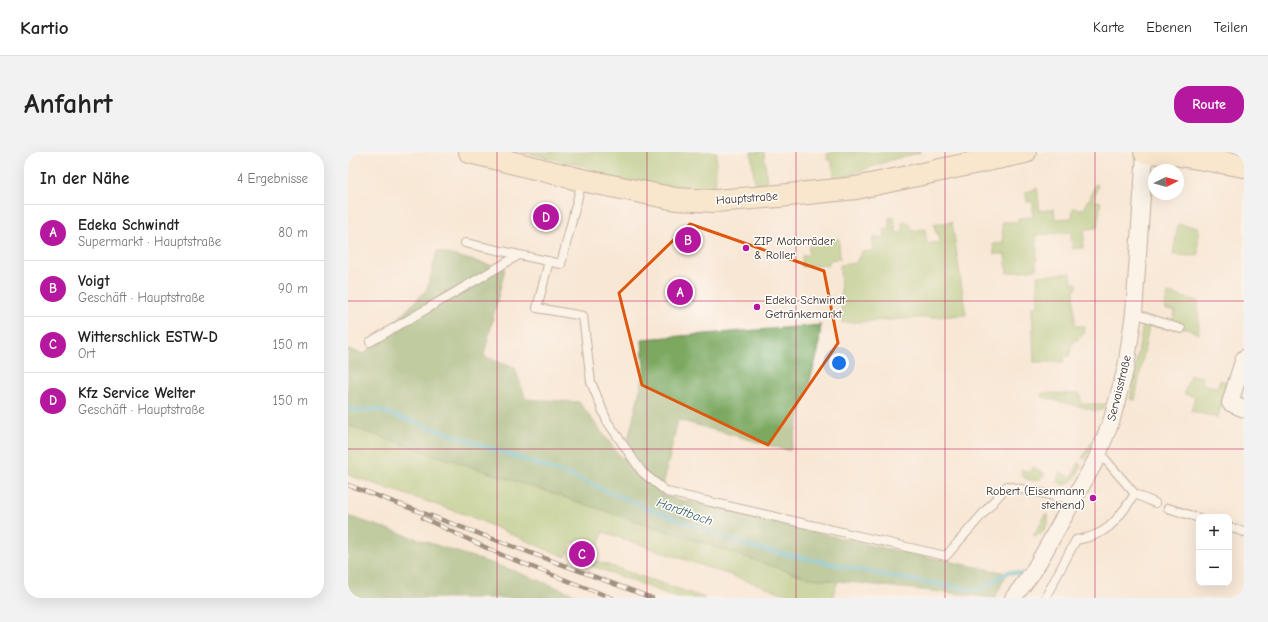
<!DOCTYPE html>
<html lang="de">
<meta charset="utf-8">
<style>
:root{--surface:#fff;--page:#f2f2f2;--text:#222;--muted:#767676;--line:#e0e0e0;--accent:#b5179e}
body{margin:0;font-family:"Comic Neue",sans-serif;background:var(--page);color:var(--text)}
.controls{position:absolute;right:12px;bottom:12px;display:grid;overflow:hidden;border-radius:8px;box-shadow:0 4px 16px #0002}
.controls button{width:36px;height:36px;display:grid;place-items:center;padding:0;border:0;border-bottom:1px solid var(--line);background:var(--surface);color:var(--text);font:20px sans-serif}
.compass{position:absolute;left:800px;top:12px;width:36px;height:36px;border-radius:50%;background:var(--surface);box-shadow:0 4px 16px #0002;rotate:85deg}
.you{position:absolute;left:491px;top:211px;width:14px;height:14px;margin:-10px;border:3px solid #fff;border-radius:50%;background:#1a73e8;box-shadow:0 0 0 6px #1a73e833}
.badge{display:grid;place-items:center;width:26px;height:26px;border-radius:50%;background:var(--accent);color:#fff;font-size:13px;font-weight:700}
.pin{position:absolute;translate:-50% -50%;border:2px solid #fff;box-shadow:0 1px 4px #0006}
.list{margin:0;padding:0;list-style:none}
h2{display:flex;justify-content:space-between;align-items:center;height:52px;margin:0;padding:0 16px;font-size:17px}
h2 small{font-size:13px;font-weight:400;color:var(--muted)}
.list li{display:grid;grid-template-columns:26px 1fr auto;gap:12px;align-items:center;box-sizing:border-box;height:56px;padding:0 16px;border-top:1px solid var(--line)}
.list b{display:block;font-size:15px;white-space:nowrap}
.list p{margin:0;font-size:13px;white-space:nowrap;color:var(--muted)}
.list em{font-size:13px;font-style:normal;color:var(--muted)}
.map{position:relative;flex:none;width:896px;height:446px;overflow:hidden;border-radius:16px}
header{display:flex;align-items:center;gap:24px;box-sizing:border-box;height:56px;padding:0 20px;background:var(--surface);border-bottom:1px solid var(--line)}
header strong{font-size:19px}
nav{display:flex;gap:22px;margin-inline-start:auto;font-size:14px}
.intro{display:flex;align-items:center;justify-content:space-between;box-sizing:border-box;height:96px;padding:0 24px}
h1{margin:0;font-size:28px}
.button{padding:10px 18px;border-radius:16px;background:var(--accent);color:#fff;font-size:14px;font-weight:700}
main{display:flex;gap:24px;padding:0 24px}
aside{flex:1;background:var(--surface);border-radius:16px;box-shadow:0 4px 16px #0002}
.map>svg:first-child{display:block}
</style>
<header>
<strong>Kartio</strong>
<nav><a>Karte</a><a>Ebenen</a><a>Teilen</a></nav>
</header>
<div class="intro"><h1>Anfahrt</h1><a class="button">Route</a></div>
<main>
<aside>
<h2>In der Nähe<small>4 Ergebnisse</small></h2>
<ul class="list">
<li><span class="badge">A</span><div><b>Edeka Schwindt</b><p>Supermarkt · Hauptstraße</p></div><em>80 m</em></li>
<li><span class="badge">B</span><div><b>Voigt</b><p>Geschäft · Hauptstraße</p></div><em>90 m</em></li>
<li><span class="badge">C</span><div><b>Witterschlick ESTW-D</b><p>Ort</p></div><em>150 m</em></li>
<li><span class="badge">D</span><div><b>Kfz Service Welter</b><p>Geschäft · Hauptstraße</p></div><em>150 m</em></li>
</ul>
</aside>
<div class="map">
<svg width="896" height="446" viewBox="0 0 896 446">
<rect width="100%" height="100%" fill="#fff"/>
<filter id="ink" filterUnits="userSpaceOnUse"><feTurbulence type="fractalNoise" baseFrequency=".025" numOctaves="2"/><feDisplacementMap in="SourceGraphic" scale="8" xChannelSelector="R" yChannelSelector="G"/><feConvolveMatrix kernelMatrix="1 2 1 2 8 2 1 2 1" color-interpolation-filters="sRGB"/></filter>
<filter id="wash" filterUnits="userSpaceOnUse"><feTurbulence type="fractalNoise" baseFrequency=".012" numOctaves="4" result="noise"/><feDisplacementMap in="SourceGraphic" scale="16" xChannelSelector="R" yChannelSelector="G"/><feGaussianBlur stdDeviation="0.9" result="paint"/><feColorMatrix in="noise" values="0 0 0 0 0 0 0 0 0 0 0 0 0 0 0 0 0 1.4 0 .05"/><feComposite in="paint" operator="in"/></filter>
<g filter="url(#wash)">
<rect width="100%" height="100%" fill="#f8e7d5"/>
<path fill="#9bc26d" stroke="#6b7646" d="M 174,0 L 369,0 L 367,37 C 324,42 282,30 240,20 L 241,15 Z
M 403,0 L 416,0 L 419,32 L 407,33 Z
M 484,0 L 573,0 L 543,8 L 496,25 L 487,28 L 483,8 L 480,8 L 479,2 Z
M 747,32 L 750,33 L 746,48 L 753,50 L 749,76 L 737,77 L 735,96 L 724,97 L 723,80 L 688,83 L 689,100 L 688,117 L 659,121 L 657,102 L 646,102 L 645,92 L 655,91 L 654,70 L 670,70 L 670,66 L 685,65 L 685,50 L 679,50 L 678,40 L 689,36 L 692,59 L 706,57 L 707,67 L 724,66 L 725,56 L 737,57 L 739,48 L 741,49 Z
M 546,65 L 548,81 L 555,80 L 554,71 L 560,70 L 560,72 L 562,72 L 563,79 L 577,77 L 579,92 L 591,90 L 590,81 L 588,81 L 586,72 L 604,70 L 618,163 L 494,171 L 492,113 L 508,111 L 513,100 L 525,99 L 524,86 L 537,85 L 536,78 L 542,77 L 541,66 Z
M 830,72 L 850,75 L 850,104 L 825,103 Z
M 491,87 L 492,107 L 481,108 L 481,113 L 454,114 L 454,104 L 461,103 L 461,93 L 472,92 L 472,89 Z
M 723,121 L 724,131 L 729,131 L 729,137 L 726,137 L 727,174 L 737,174 L 737,181 L 722,194 L 724,196 L 721,204 L 716,204 L 716,210 L 686,210 L 684,154 L 690,153 L 689,124 Z
M 820,141 L 850,149 L 851,182 L 824,171 L 827,159 L 816,157 Z
M 800,170 L 822,177 L 801,174 L 787,248 L 782,247 L 795,172 L 796,171 Z
M 842,223 L 855,225 L 854,232 L 869,235 L 872,228 L 879,230 L 870,266 L 843,259 L 847,245 L 836,242 Z
M 694,241 L 732,242 L 733,252 L 759,252 L 754,258 L 748,259 L 694,245 L 693,243 Z
M 0,274 L 461,426 L 490,429 L 484,446 L 468,446 L 458,443 L 447,445 L 255,380 L 249,399 L 224,390 L 218,405 L 195,396 L 119,363 L 0,323 Z
M 749,277 L 751,279 L 737,307 L 734,306 L 749,282 L 747,281 Z
M 731,311 L 733,315 L 725,329 L 716,333 L 710,330 L 710,325 L 713,320 L 723,326 Z
M 685,315 L 697,322 C 691,331 681,330 673,323 L 673,317 L 683,320 Z
M 698,362 L 700,365 L 700,371 L 693,382 L 685,384 Z
M 240,407 L 245,408 L 357,446 L 330,446 L 236,411 Z"/>
<path fill="#7ca860" stroke="#5c693f" d="M 89,99 L 157,117 L 136,204 L 167,216 L 178,247 L 231,250 L 275,308 L 296,221 L 294,187 L 473,173 L 470,200 L 442,299 L 330,268 L 313,343 L 526,394 L 659,421 L 647,446 L 461,426 L 0,274 L 0,197 L 16,202 L 79,137 Z
M 0,364 L 161,417 L 237,446 L 0,446 Z"/>
<g fill="none" stroke-linecap="round" stroke-linejoin="round">
<path stroke="#46b3c2" stroke-width="4.5" d="M 0,256 L 9,259 L 28,257 L 224,324 L 296,355 L 403,395 L 551,426 L 630,438 L 661,420 L 674,422"/>
</g>
</g>
<g filter="url(#ink)">
<g fill="none" stroke-linecap="round" stroke-linejoin="round">
<defs>
<path id="lane" d="M 117,91 L 213,112 L 234,29
M 201,109 L 189,156 L 235,164 L 243,230 L 259,269 L 294,320 L 319,340 L 598,404 L 659,334 L 726,348
M 786,161 L 833,177
M 22,190 L 171,103
M 751,300 L 787,342 L 807,351
M 820,356 L 851,366
M 881,375 L 896,380
M 697,446 L 728,388 C 761,383 769,368 787,342"/>
<path id="street" d="M 896,206 L 882,251 L 896,257
M 665,446 L 685,420 L 748,308 L 764,267 L 778,215 L 786,161 L 797,0"/>
<path id="secondary" d="M 122,0 L 234,28 L 328,47 L 366,49 L 430,44 L 508,36 L 677,0
M 797,0 L 826,2 L 896,14"/>
</defs>
<use href="#lane" stroke="#7d6c5e" stroke-width="10"/>
<use href="#street" stroke="#7d6c5e" stroke-width="18"/>
<use href="#secondary" stroke="#7d6c5e" stroke-width="24"/>
<use href="#lane" stroke="#fff" stroke-width="8"/>
<use href="#street" stroke="#fff" stroke-width="16"/>
<use href="#secondary" stroke="#fbe6c4" stroke-width="22"/>
<defs>
<path id="rail" d="M 0,333 L 304,446
M 75,366 L 156,404 L 264,446"/>
</defs>
<use href="#rail" stroke="#3b2a1e" stroke-width="4.5"/>
<use href="#rail" stroke="#fff" stroke-width="3" stroke-dasharray="9" stroke-linecap="butt"/>
</g>
</g>
<path d="M0 0H896V446H0ZM 342,72 L 476,119 L 490,191 L 420,293 L 294,233 L 271,141 Z" fill="#f8e7d5" fill-opacity=".55" fill-rule="evenodd"/>
<path fill="none" stroke="#df570d" stroke-width="3" stroke-linejoin="round" d="M 342,72 L 476,119 L 490,191 L 420,293 L 294,233 L 271,141 Z"/>
<path fill="none" stroke="#c2185b" stroke-width="1" stroke-opacity="0.55" d="M 149,0 L 149,446M 299,0 L 299,446M 448,0 L 448,446M 597,0 L 597,446M 747,0 L 747,446M 0,149 L 896,149M 0,297 L 896,297"/>
<g fill="#b5179e" stroke="#fff" stroke-width="1.5">
<circle cx="398" cy="96" r="4"/>
<circle cx="409" cy="155" r="4"/>
<circle cx="745" cy="346" r="4"/>
</g>
<g text-anchor="middle" stroke-width="3" stroke-linejoin="round" paint-order="stroke">
<g font-size="12" fill="#3b2a1e" stroke="#fff">
<text transform="translate(399 46) rotate(-4)" y="4">Hauptstraße</text>
<text transform="translate(771 236) rotate(-76)" y="4">Servaisstraße</text>
</g>
<g font-size="12" fill="#3b2a1e" stroke="#fff" text-anchor="start">
<text x="406" y="93">ZIP Motorräder<tspan x="406" dy="14">&amp; Roller</tspan></text>
<text x="417" y="152">Edeka Schwindt<tspan x="417" dy="14">Getränkemarkt</tspan></text>
<text x="737" y="343" text-anchor="end">Robert (Eisenmann<tspan x="737" dy="14">stehend)</tspan></text>
</g>
<g font-size="13" font-style="italic" fill="#3f6160" stroke="#fff">
<text transform="translate(337 359) rotate(20)" y="5">Hardtbach</text>
</g>
</g>
</svg>
<div class="controls">
<button>+</button>
<button>−</button>
</div>
<svg class="compass" viewBox="-18 -18 36 36"><path d="M0-13l5 13h-10z" fill="#e53935"/><path d="M0 13l5-13h-10z" fill="#767676"/></svg>
<div class="you"></div>
<div class="pin badge" style="left:332px;top:140px">A</div>
<div class="pin badge" style="left:340px;top:88px">B</div>
<div class="pin badge" style="left:234px;top:402px">C</div>
<div class="pin badge" style="left:198px;top:65px">D</div>
</div>
</main>
